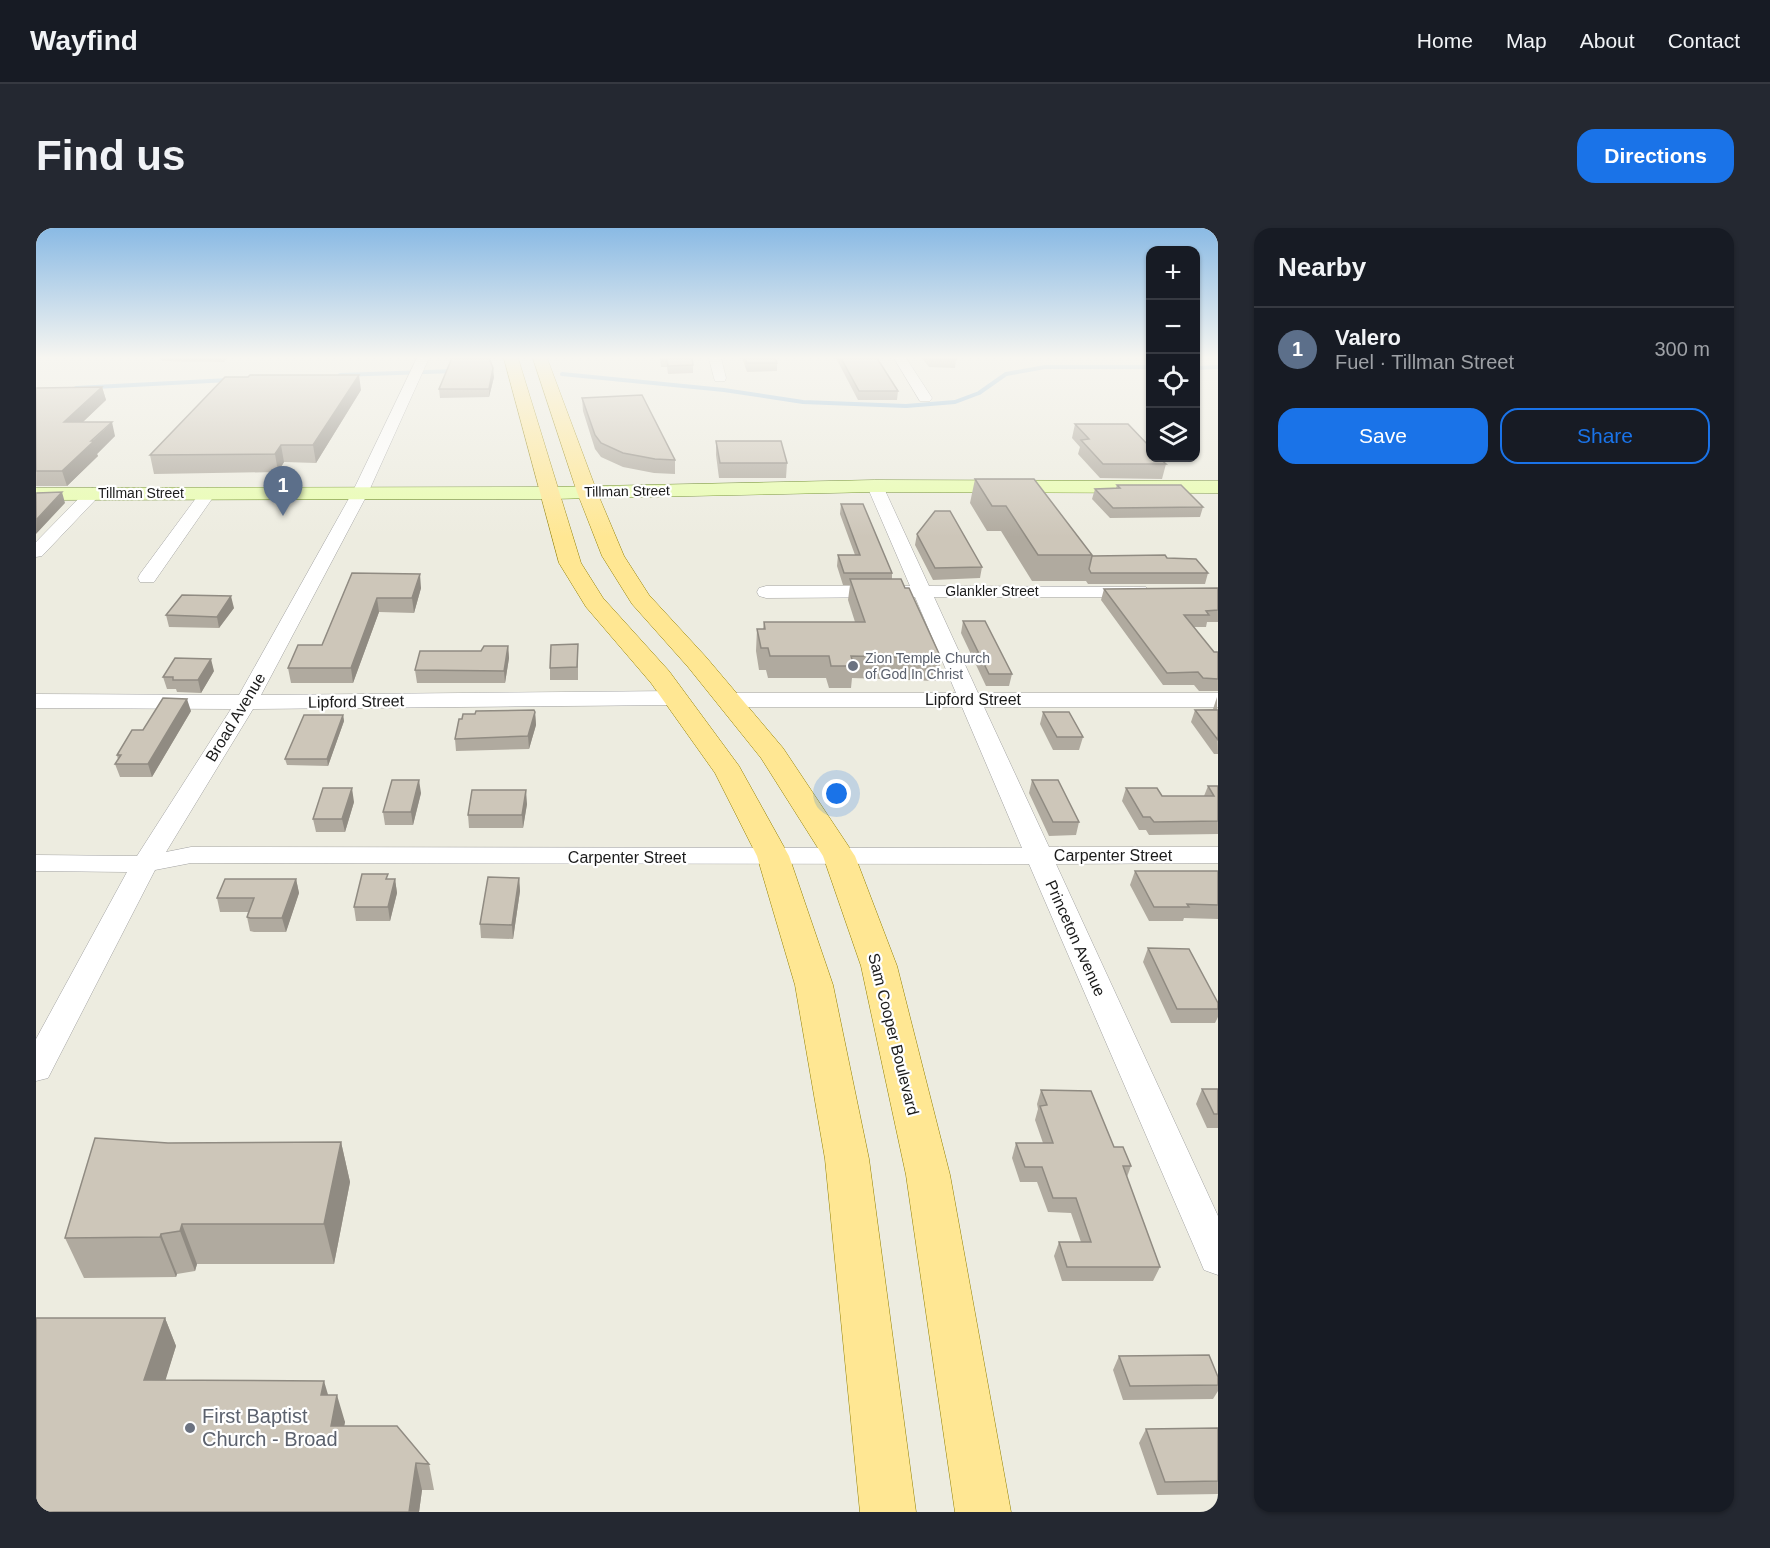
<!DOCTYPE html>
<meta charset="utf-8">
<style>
:root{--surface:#171b24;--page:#242831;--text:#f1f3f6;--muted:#9ea1a6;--line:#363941;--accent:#1a73e8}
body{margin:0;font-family:Helvetica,sans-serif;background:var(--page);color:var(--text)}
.controls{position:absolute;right:18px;top:18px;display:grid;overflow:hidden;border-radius:12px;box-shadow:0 2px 4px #0004}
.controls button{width:54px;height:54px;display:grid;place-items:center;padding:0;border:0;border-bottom:2px solid var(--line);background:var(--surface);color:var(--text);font:30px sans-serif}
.you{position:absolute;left:801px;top:566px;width:21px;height:21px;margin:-15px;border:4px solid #fff;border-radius:50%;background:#1a73e8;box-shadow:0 0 0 9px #1a73e833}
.badge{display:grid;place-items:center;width:39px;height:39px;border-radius:50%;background:var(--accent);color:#fff;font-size:20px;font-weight:700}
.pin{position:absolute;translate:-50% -50px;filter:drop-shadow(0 2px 3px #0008)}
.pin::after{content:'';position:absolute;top:32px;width:21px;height:18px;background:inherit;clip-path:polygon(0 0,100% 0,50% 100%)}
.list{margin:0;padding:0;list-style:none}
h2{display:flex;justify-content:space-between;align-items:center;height:78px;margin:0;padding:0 24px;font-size:26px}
h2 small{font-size:20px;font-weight:400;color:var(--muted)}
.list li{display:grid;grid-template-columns:39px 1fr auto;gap:18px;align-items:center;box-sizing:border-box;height:84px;padding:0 24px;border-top:2px solid var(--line)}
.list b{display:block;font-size:22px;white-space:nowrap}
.list p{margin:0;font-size:20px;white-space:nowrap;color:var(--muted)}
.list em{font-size:20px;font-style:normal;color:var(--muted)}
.actions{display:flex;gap:12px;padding:18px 24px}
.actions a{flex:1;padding:14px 0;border:2px solid var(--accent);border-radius:18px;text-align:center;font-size:21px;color:var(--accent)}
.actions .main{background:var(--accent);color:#fff}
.icon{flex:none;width:33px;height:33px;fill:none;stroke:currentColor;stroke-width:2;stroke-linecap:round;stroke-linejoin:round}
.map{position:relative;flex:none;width:1182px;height:1284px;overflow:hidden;border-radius:18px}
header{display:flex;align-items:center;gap:36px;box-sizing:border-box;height:84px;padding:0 30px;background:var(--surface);border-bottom:2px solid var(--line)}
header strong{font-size:28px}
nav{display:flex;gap:33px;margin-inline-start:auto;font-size:21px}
.intro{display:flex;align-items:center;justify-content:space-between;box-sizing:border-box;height:144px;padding:0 36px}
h1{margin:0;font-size:42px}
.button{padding:15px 27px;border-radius:18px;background:var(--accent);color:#fff;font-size:21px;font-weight:700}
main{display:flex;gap:36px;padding:0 36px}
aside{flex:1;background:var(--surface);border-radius:18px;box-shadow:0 2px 4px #0004}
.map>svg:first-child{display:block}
</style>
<header>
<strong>Wayfind</strong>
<nav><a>Home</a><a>Map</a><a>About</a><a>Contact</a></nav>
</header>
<div class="intro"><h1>Find us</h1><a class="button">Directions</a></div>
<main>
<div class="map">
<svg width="1182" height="1284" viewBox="0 0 1182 1284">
<rect width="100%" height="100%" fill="#edece0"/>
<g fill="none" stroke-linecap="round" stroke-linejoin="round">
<path stroke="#9dc2de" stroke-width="4" d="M 1160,140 L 1182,139
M 526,146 L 688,162 L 767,174 L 870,178 L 919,174 L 943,165 L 970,146 L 1009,139 L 1114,139
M 304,147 L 418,143
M 40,160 L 193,152"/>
<defs>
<path id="minor" d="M 381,130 L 393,130 L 332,265 L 225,467 L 639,463 L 647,465 L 650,470 L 647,475 L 639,477 L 217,481 L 130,624 L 155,619 L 986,620 L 926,479 L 692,479 L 684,477 L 681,472 L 684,467 L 692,465 L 920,465 L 879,369 L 730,370 L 723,368 L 721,364 L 723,360 L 730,358 L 874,358 L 831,258 L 839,253 L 847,258 L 893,358 L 1110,359 L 1112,363 L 1110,367 L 1103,369 L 898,369 L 942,465 L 1182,465 L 1182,479 L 948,479 L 1013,619 L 1182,619 L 1182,635 L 1020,636 L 1182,988 L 1182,1047 L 1168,1042 L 1163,1030 L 993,636 L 155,635 L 119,642 L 12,850 L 0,853 L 0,811 L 91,644 L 0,643 L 0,627 L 101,628 L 195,481 L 0,480 L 0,466 L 203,467 L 316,265 Z
M 673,130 L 685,130 L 690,150 L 689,153 L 679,153 L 678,150 Z
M 858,130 L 870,130 L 896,170 L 894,173 L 884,173 Z
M 57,260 L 65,265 L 63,268 L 6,328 L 0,329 L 0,314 L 51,262 Z
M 172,260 L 180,265 L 118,354 L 104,354 L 102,350 L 104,346 L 166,262 Z"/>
<path id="secondary" d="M 839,252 L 1182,253 L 1182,265 L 839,264 L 515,271 L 0,272 L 0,260 L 515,259 Z"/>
<path id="primary" d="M 468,130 L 482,130 L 545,335 L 567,370 L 633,443 L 703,538 L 753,628 L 797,757 L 833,931 L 880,1284 L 824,1284 L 789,931 L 759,757 L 721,628 L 679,545 L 615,455 L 550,379 L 523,335 Z
M 497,130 L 511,130 L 561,264 L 588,328 L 613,367 L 670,429 L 747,520 L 819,628 L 861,738 L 914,947 L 975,1284 L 919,1284 L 870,947 L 825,738 L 787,628 L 725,530 L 652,439 L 596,376 L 566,328 L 541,264 Z"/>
</defs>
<use href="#minor" stroke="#a2a2a2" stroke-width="1"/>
<use href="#secondary" stroke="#4f7400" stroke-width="1"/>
<use href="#primary" stroke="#928000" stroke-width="1"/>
<use href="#minor" fill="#fff" fill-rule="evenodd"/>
<use href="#secondary" fill="#e8fdae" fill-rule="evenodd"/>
<use href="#primary" fill="#ffe793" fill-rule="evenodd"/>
</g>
<path fill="#b0aa9f" d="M 125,130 L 191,130 L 188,134 L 126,133 Z
M 624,130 L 656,130 L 657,137 L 657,145 L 632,146 L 631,139 L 625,139 Z
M 706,130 L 739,130 L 741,135 L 741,143 L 711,144 Z
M 800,130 L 841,130 L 862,163 L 861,172 L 822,172 Z
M 886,130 L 919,130 L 920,131 L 919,140 L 893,139 Z
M 458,149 L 453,169 L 404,170 L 403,161 Z
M 66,159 L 70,172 L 47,194 L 79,208 L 61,226 L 62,228 L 31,258 L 0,258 L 0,160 Z
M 325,162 L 280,235 L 248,234 L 242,244 L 118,246 L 114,227 Z
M 546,170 L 639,232 L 639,246 L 618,245 L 587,239 L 565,229 L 559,221 L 547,183 Z
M 1039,196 L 1130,236 L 1126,251 L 1064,250 L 1042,226 L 1044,219 L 1036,210 Z
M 680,213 L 751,235 L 750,250 L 683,250 L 680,227 Z
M 939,251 L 1056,327 L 1056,328 L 1131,330 L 1172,345 L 1169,356 L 1052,356 L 1050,353 L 996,353 L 965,303 L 951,303 L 934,275 Z
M 1081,257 L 1167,279 L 1164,289 L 1074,290 L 1056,271 L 1059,261 L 1080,260 Z
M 805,276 L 856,345 L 856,351 L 869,360 L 905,430 L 901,453 L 816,450 L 815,460 L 793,460 L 790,450 L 732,450 L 730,442 L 723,442 L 720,423 L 721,401 L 727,401 L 728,394 L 819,394 L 812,372 L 814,357 L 807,357 L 801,338 L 802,327 L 819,327 L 804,286 Z
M 881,306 L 946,339 L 944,350 L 897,352 L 879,317 Z
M 316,345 L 385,360 L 378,385 L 343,384 L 317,455 L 255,455 L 252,440 L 286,417 Z
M 1182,360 L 1182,394 L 1171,394 L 1170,399 L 1157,399 L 1178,424 L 1182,424 L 1182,463 L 1163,463 L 1158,457 L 1127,457 L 1065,372 L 1068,361 Z
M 198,380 L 183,400 L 133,399 L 130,387 Z
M 927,393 L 976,446 L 973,458 L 950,458 L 925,405 Z
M 472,418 L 473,430 L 469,455 L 381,455 L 379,442 Z
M 542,428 L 542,452 L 514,452 L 514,440 Z
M 178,443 L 165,465 L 141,464 L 140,461 L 131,461 L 127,449 Z
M 1181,469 L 1182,526 L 1178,526 L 1155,494 L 1159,482 L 1177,481 Z
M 155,483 L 116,549 L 84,549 L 79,536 L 82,532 L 81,527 L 107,502 Z
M 499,484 L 500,497 L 493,521 L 420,523 L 419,511 Z
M 1007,484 L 1047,509 L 1043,522 L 1017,522 L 1004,496 Z
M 307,487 L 308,493 L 292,538 L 251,537 L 249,531 Z
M 996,552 L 1043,594 L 1040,607 L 1013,608 L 993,565 Z
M 1172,558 L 1182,558 L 1182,606 L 1113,607 L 1110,602 L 1103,602 L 1086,573 L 1090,560 L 1126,568 L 1168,568 Z
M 385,565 L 377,597 L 349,597 L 347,584 Z
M 318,574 L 309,604 L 280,604 L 277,591 Z
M 491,576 L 487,600 L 433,600 L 432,587 Z
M 1099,643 L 1182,643 L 1182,691 L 1148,690 L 1147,693 L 1113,693 L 1094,657 Z
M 483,650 L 484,663 L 477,711 L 445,710 L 444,696 Z
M 260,651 L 263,665 L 250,704 L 218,704 L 214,703 L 211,689 L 212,684 L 184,684 L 181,670 Z
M 352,651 L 359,651 L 361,665 L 354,693 L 320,693 L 318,679 Z
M 1112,720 L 1182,775 L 1182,789 L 1179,795 L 1135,795 L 1107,734 Z
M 1166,861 L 1182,861 L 1182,900 L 1171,900 L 1160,876 Z
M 1005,862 L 1078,919 L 1095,938 L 1091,949 L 1124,1039 L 1117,1053 L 1026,1053 L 1018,1028 L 1023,1014 L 1045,1014 L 1035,985 L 1012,984 L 1001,954 L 984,954 L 976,930 L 980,915 L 1007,915 L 999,892 L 1002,881 L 1001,876 Z
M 305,914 L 314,954 L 298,1036 L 161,1036 L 159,1043 L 141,1046 L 140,1049 L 48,1050 L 29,1010 L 132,915 Z
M 129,1090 L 140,1118 L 129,1152 L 292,1167 L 309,1194 L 308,1198 L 393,1236 L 398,1262 L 386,1262 L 383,1284 L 0,1284 Z
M 1083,1128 L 1182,1149 L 1182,1163 L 1177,1171 L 1087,1172 L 1077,1142 Z
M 1182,1200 L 1182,1266 L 1121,1267 L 1103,1215 L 1110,1201 Z"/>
<path fill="#908b82" d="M 457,140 L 458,149 L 453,169 L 453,161 Z
M 323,147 L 325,162 L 280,235 L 277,217 Z
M 66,159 L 70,172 L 32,208 L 28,194 Z
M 76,194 L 79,208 L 61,226 L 62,228 L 31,258 L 26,243 Z
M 245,217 L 248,234 L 242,244 L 239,226 Z
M 26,264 L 29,275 L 0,306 L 0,292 Z
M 384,346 L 385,360 L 378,385 L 376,370 Z
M 195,368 L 198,380 L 183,400 L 181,389 Z
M 341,370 L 343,384 L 317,455 L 315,440 Z
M 472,418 L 473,430 L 469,455 L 468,443 Z
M 175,431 L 178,443 L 165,465 L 162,452 Z
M 151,471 L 155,483 L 116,549 L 112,536 Z
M 499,484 L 500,497 L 493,521 L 492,508 Z
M 307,487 L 308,493 L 292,538 L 291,531 Z
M 383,552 L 385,565 L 377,597 L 375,584 Z
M 316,560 L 318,574 L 309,604 L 306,591 Z
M 490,562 L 491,576 L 487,600 L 486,587 Z
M 483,650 L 484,663 L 477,711 L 476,697 Z
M 260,651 L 263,665 L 250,704 L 246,690 Z
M 359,651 L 361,665 L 354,693 L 352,679 Z
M 305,914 L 314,954 L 298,1036 L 288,996 Z
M 146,996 L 161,1036 L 159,1043 L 144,1003 Z
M 125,1006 L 141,1046 L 140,1049 L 124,1009 Z
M 129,1090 L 140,1118 L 121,1180 L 108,1152 Z
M 288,1153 L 296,1180 L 285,1167 Z
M 301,1167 L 309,1194 L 303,1224 L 295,1198 Z
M 380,1235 L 386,1262 L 383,1284 L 373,1284 Z"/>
<path fill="#cdc6b9" stroke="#908b82" stroke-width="1.5" d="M 416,130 L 453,130 L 457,140 L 453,161 L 403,161 Z
M 625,130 L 656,130 L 657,137 L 632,138 L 631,131 L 625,131 Z
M 709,130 L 739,130 L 741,135 L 711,135 Z
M 805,130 L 841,130 L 862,163 L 823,163 Z
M 893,130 L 919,130 L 920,131 L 894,131 Z
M 214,147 L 323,147 L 277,217 L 245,217 L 239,226 L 114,227 L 189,149 L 212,149 Z
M 66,159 L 28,194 L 76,194 L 55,213 L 58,213 L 26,243 L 0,243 L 0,160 Z
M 606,167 L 639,232 L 619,231 L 587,225 L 565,215 L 559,207 L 546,170 Z
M 1039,196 L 1092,196 L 1114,219 L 1114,230 L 1123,230 L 1130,236 L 1067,236 L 1045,212 L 1053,211 Z
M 680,213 L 745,213 L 751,235 L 684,235 Z
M 939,251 L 998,251 L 1056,327 L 1002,327 L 970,278 L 956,278 Z
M 1081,257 L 1145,257 L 1167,279 L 1077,280 L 1059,261 L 1084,260 Z
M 26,264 L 0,292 L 0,265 Z
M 805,276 L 827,276 L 856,345 L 808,345 L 802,327 L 824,327 Z
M 899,283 L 914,283 L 946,339 L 899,340 L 881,306 Z
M 1129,327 L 1131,330 L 1160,331 L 1172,345 L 1055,345 L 1053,341 L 1056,328 Z
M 316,345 L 384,346 L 376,370 L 341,370 L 315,440 L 252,440 L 262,417 L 286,417 Z
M 814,351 L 865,351 L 869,360 L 873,360 L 905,430 L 815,428 L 818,438 L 795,438 L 793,428 L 734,428 L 732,420 L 725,420 L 721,401 L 729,401 L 728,394 L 829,394 Z
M 1182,360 L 1182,382 L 1170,383 L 1173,387 L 1148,387 L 1178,424 L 1182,424 L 1182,451 L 1167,450 L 1162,444 L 1131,445 L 1068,361 Z
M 146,367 L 195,368 L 181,389 L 130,387 Z
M 927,393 L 949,393 L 976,446 L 953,446 Z
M 542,416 L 541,439 L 514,440 L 515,417 Z
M 448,418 L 472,418 L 468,443 L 379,442 L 384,423 L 445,423 Z
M 139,430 L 175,431 L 162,452 L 137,452 L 137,449 L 127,449 Z
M 127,470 L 151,471 L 112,536 L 79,536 L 85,527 L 81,527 L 96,502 L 107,502 Z
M 498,482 L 499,484 L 492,508 L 419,511 L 423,491 L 426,491 L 427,486 L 439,486 L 440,483 Z
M 1159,482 L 1182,482 L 1182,512 Z
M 1007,484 L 1033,484 L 1047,509 L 1021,509 Z
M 268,487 L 307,487 L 291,531 L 249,531 Z
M 356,552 L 383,552 L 375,584 L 347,584 Z
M 996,552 L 1022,552 L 1043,594 L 1017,594 Z
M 1172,558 L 1182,558 L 1182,593 L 1118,594 L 1114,589 L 1107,589 L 1090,560 L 1121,560 L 1126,568 L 1178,568 Z
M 287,560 L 316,560 L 306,591 L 277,591 Z
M 436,562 L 490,562 L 486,587 L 432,587 Z
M 1099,643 L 1182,643 L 1182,677 L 1151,676 L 1153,679 L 1118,679 Z
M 326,646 L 352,646 L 350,651 L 359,651 L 352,679 L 318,679 Z
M 452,649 L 483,650 L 476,697 L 444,696 Z
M 189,651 L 260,651 L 246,690 L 214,690 L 211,689 L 218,670 L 181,670 Z
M 1112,720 L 1153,721 L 1182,775 L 1182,781 L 1141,781 Z
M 1166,861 L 1182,861 L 1182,886 L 1178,886 Z
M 1005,862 L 1055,863 L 1078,919 L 1087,919 L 1095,938 L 1087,938 L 1124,1039 L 1031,1039 L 1023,1014 L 1055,1014 L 1040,970 L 1017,970 L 1006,939 L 989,939 L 980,915 L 1017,915 L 1004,878 L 1011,877 Z
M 59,910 L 132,915 L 305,914 L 288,996 L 146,996 L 144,1003 L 125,1006 L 124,1009 L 29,1010 Z
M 0,1090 L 129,1090 L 108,1152 L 288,1153 L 285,1167 L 301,1167 L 295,1198 L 361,1198 L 393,1236 L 380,1235 L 373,1284 L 0,1284 Z
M 1173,1127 L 1182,1149 L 1182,1157 L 1094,1158 L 1083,1128 Z
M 1182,1200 L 1182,1253 L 1129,1254 L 1110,1201 Z"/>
<linearGradient id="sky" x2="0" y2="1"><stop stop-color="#8abae4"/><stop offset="0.42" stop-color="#f7f6f1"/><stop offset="1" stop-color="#f7f6f1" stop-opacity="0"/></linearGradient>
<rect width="1182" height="309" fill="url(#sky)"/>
<g fill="#6b7280" stroke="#fff" stroke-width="2">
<circle cx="817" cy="438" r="6"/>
<circle cx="154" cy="1200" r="6"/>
</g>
<g text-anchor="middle" stroke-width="4.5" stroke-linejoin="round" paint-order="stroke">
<g font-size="14" fill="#1b1b1b" stroke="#fff">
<text transform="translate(591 263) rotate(-1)" y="5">Tillman Street</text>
<text x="105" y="270">Tillman Street</text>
<text x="956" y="368">Glankler Street</text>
</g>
<g font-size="14" fill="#5b616d" stroke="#fff" text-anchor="start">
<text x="829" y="435">Zion Temple Church<tspan x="829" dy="16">of God In Christ</tspan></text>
</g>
<g font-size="16" fill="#1b1b1b" stroke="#fff">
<text x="937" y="477">Lipford Street</text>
<text transform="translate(320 473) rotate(-1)" y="6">Lipford Street</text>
<text transform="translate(199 489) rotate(-59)" y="6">Broad Avenue</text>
<text x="1077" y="633">Carpenter Street</text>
<text x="591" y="635">Carpenter Street</text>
<text transform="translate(1040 710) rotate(66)" y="6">Princeton Avenue</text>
<text transform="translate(858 806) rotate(76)" y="6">Sam Cooper Boulevard</text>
</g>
<g font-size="20" fill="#5b616d" stroke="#fff" text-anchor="start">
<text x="166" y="1195">First Baptist<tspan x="166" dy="23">Church - Broad</tspan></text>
</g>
</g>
</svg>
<div class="controls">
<button>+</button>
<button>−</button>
<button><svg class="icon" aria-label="locate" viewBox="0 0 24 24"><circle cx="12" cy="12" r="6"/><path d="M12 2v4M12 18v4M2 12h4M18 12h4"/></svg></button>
<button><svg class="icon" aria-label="layers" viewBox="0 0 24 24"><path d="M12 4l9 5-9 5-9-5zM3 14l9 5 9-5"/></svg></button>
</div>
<div class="you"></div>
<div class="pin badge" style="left:247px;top:288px;background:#5c6f8a">1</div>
</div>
<aside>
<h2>Nearby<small></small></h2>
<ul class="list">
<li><span class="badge" style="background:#5c6f8a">1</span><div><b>Valero</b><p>Fuel · Tillman Street</p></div><em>300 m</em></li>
</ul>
<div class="actions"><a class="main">Save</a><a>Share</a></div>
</aside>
</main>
